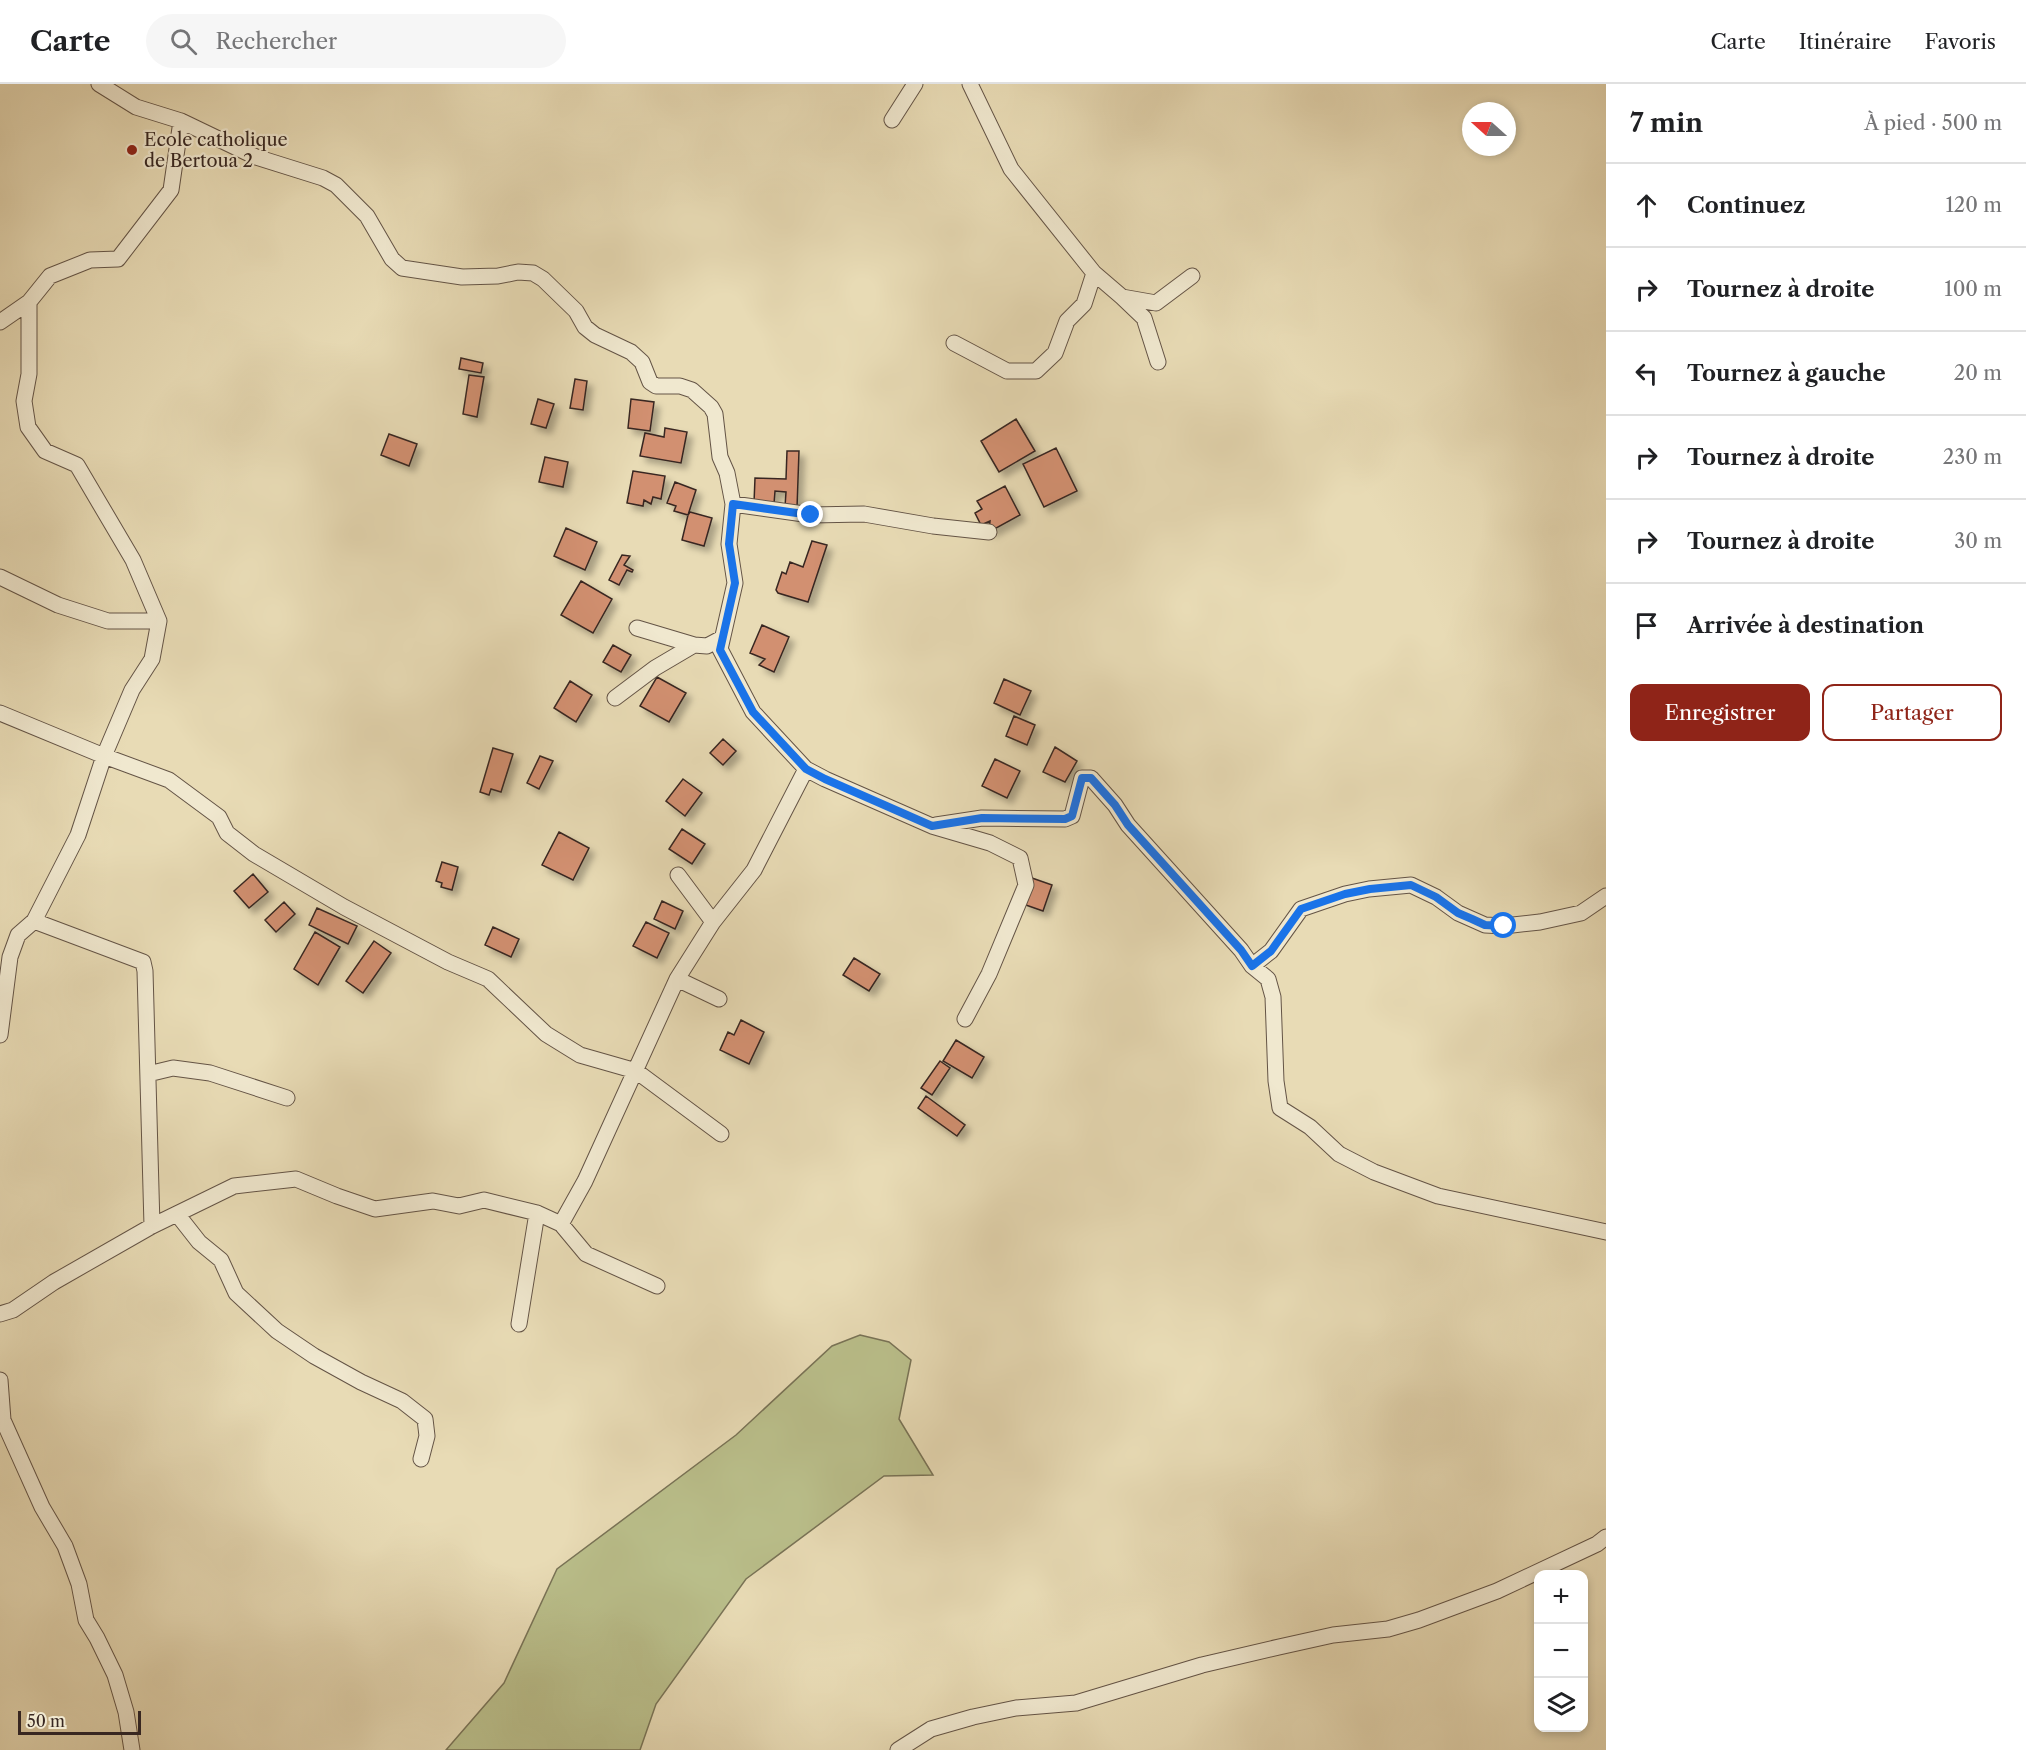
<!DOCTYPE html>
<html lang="fr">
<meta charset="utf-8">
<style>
:root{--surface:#fff;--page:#f6f6f6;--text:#202124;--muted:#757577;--line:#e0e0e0;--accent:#8f2418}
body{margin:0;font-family:"Libre Caslon Text",serif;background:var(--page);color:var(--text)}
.controls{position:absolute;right:18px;bottom:18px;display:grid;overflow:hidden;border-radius:12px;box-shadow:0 3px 9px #0003}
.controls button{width:54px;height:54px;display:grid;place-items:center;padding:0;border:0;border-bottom:2px solid var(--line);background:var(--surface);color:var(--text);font:30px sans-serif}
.compass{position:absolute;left:1462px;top:18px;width:54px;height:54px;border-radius:50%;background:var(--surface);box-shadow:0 3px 9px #0003;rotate:291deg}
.scale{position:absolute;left:18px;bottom:15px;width:123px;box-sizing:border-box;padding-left:6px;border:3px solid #382721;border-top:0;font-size:16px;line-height:21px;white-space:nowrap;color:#382721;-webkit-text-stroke:4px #f0e8cf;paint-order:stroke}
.stop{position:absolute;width:18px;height:18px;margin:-14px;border:4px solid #1a73e8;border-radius:50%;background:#fff}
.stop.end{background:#1a73e8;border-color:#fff;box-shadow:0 2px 6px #0008}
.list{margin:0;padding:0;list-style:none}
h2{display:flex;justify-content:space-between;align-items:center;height:78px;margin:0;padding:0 24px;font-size:26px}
h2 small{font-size:20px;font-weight:400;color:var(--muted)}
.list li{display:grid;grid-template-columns:39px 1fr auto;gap:18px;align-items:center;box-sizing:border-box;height:84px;padding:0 24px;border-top:2px solid var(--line)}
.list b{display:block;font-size:22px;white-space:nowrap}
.list em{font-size:20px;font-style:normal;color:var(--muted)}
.actions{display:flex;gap:12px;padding:18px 24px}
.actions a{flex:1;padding:14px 0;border:2px solid var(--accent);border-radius:12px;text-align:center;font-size:21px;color:var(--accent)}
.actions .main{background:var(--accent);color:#fff}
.icon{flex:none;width:33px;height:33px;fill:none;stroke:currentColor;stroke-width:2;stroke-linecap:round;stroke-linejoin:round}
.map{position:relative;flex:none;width:1606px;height:1666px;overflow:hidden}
header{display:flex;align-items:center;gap:36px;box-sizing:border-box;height:84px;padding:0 30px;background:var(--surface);border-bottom:2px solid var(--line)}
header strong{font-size:28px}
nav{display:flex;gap:33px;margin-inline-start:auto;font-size:21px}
.search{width:420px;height:54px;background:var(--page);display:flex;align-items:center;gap:15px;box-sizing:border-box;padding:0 21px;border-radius:33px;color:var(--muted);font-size:22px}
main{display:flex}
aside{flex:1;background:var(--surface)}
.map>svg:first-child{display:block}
</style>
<header>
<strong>Carte</strong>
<div class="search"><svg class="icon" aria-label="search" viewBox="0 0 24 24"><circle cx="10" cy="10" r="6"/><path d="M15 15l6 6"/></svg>Rechercher</div>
<nav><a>Carte</a><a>Itinéraire</a><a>Favoris</a></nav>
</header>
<main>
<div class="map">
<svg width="1606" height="1666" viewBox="0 0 1606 1666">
<defs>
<filter id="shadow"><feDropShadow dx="5.5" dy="5.5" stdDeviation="3" flood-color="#0004"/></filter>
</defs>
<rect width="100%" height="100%" fill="#e8dbb5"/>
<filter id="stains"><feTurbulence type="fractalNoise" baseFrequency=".00333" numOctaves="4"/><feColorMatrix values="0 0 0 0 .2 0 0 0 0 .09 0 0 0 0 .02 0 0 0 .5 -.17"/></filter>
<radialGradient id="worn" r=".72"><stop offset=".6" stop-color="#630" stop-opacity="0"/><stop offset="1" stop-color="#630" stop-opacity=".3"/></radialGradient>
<path fill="#babf8b" stroke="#797356" stroke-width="1.5" d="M 860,1251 L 889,1258 L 911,1276 L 899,1335 L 933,1391 L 884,1392 L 746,1495 L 656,1620 L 640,1666 L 446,1666 L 504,1599 L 557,1485 L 736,1351 L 832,1262 Z"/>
<path fill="#d29071" stroke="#382721" stroke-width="1.5" filter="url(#shadow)" d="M 461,274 L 483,279 L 481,289 L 459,285 Z
M 469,291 L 484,293 L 477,333 L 463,330 Z
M 575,295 L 587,297 L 583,326 L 570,324 Z
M 538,315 L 554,320 L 546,344 L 531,340 Z
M 631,315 L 654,318 L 650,347 L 628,344 Z
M 1016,335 L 1035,367 L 999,388 L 981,357 Z
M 665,344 L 687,348 L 681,379 L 640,372 L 645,349 L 664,353 Z
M 389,350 L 417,360 L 409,382 L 381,371 Z
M 1056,364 L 1077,407 L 1044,423 L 1023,380 Z
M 787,367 L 799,367 L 797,424 L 785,423 L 786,408 L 775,407 L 774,420 L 754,419 L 755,394 L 786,395 Z
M 545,373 L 568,378 L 563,403 L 539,398 Z
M 633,387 L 665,392 L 661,415 L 653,413 L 651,420 L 644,416 L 643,422 L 627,419 Z
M 675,398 L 696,406 L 688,431 L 674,427 L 676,422 L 667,419 Z
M 1005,402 L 1020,431 L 989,448 L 990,437 L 981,441 L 975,429 L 982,425 L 977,417 Z
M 690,428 L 712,434 L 704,462 L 682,456 L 688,431 Z
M 566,444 L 597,458 L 585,486 L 554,472 Z
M 812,457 L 827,461 L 808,518 L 778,509 L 776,506 L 782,488 L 786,490 L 790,478 L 803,483 Z
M 622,471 L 630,472 L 624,481 L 633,486 L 632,488 L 627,486 L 619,501 L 609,496 Z
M 581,497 L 612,515 L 593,549 L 561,531 Z
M 762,541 L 789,553 L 774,588 L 759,581 L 765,575 L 750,569 Z
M 613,561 L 631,571 L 621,588 L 603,578 Z
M 657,593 L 686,609 L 669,638 L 640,622 Z
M 1004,595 L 1031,607 L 1020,631 L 994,619 Z
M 570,597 L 592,611 L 576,638 L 554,624 Z
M 1014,632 L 1035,641 L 1027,661 L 1006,652 Z
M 723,655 L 736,667 L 723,681 L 710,669 Z
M 1055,663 L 1077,677 L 1065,698 L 1043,688 Z
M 493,664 L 513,670 L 501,708 L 491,705 L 489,711 L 480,708 Z
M 540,672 L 553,677 L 539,705 L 527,699 Z
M 995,675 L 1020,687 L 1007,714 L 982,702 Z
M 683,695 L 702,709 L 685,732 L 666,717 Z
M 682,745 L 705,760 L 692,780 L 669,765 Z
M 559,748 L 589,764 L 573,796 L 542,781 Z
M 442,778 L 458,783 L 452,806 L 441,803 L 442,799 L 436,797 Z
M 253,790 L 268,808 L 249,824 L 234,807 Z
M 1032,794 L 1052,801 L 1043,827 L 1023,820 Z
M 662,817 L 683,827 L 675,845 L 654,835 Z
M 284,818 L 295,830 L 276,848 L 265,836 Z
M 317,824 L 357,842 L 348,860 L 309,841 Z
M 646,838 L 669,849 L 657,874 L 633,862 Z
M 493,843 L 519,855 L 511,873 L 485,861 Z
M 315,848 L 340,863 L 318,901 L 294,885 Z
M 374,857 L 391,869 L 363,909 L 346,897 Z
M 854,874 L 880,890 L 869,907 L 843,891 Z
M 741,936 L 764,948 L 749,980 L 720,966 L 728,948 L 734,951 Z
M 956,956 L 984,973 L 972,994 L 943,977 Z
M 940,977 L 950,984 L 932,1011 L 921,1004 Z
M 926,1012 L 965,1041 L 957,1052 L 918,1024 Z"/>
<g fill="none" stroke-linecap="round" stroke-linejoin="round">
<defs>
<path id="minor" d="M 99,0 L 136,23 L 181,37 L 256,73 L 323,94 L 336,101 L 367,132 L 392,175 L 402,184 L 462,193 L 498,192 L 518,188 L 533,189 L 543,195 L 576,227 L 585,243 L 595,251 L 631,268 L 642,278 L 650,298 L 656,302 L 680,302 L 692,306 L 711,323 L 715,330 L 720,373 L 727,389 L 733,420 L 729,460 L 735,499 L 720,565 L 753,628 L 806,685 L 825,695 L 932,742 L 990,759 L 1020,774 L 1026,801 L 989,890 L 965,935
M 970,0 L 1011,85 L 1094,189 L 1122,213 L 1156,219 L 1192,192
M 892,36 L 915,0
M 1122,213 L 1144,234 L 1158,278
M 0,238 L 29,218 L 50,192 L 90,176 L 118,175 L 171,106 L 181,37
M 954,259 L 1007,287 L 1036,287 L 1055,269 L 1067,237 L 1084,220 L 1094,189
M 733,420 L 811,431 L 864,430 L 933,442 L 989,448
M 0,493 L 58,521 L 108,537 L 159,537
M 637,544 L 694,561 L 707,562 L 722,554
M 615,614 L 655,584 L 694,561
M 0,629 L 104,672 L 169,696 L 219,733 L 227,749 L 254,770 L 344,823 L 448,878 L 488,895 L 546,950 L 580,971 L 636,987 L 721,1050
M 936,741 L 982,734 L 1065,735 L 1072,732 L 1082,694 L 1091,694 L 1115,721 L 1128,741 L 1241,866 L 1252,882 L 1268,895 L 1273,913 L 1276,997 L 1280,1024 L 1310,1043 L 1339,1070 L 1374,1088 L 1438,1112 L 1606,1148
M 678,791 L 713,838
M 34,837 L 143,878 L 145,887 L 152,1142
M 1252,882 L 1271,867 L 1301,825 L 1345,810 L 1369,805 L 1411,801 L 1436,813 L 1458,829 L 1485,841 L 1504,842 L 1540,838 L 1581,829 L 1606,812
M 677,895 L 719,915
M 0,951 L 10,873 L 18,851 L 34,837 L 78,751 L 104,672 L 132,606 L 152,575 L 159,537 L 133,476 L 77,381 L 45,367 L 28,343 L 24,317 L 29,290 L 29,218
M 148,990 L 173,984 L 210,989 L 287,1014
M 177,1130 L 199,1158 L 221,1176 L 236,1209 L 277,1247 L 314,1272 L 361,1298 L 402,1317 L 425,1335 L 427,1352 L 421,1375
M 561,1140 L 585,1097 L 677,895 L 713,838 L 754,786 L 806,685
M 0,1230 L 13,1226 L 54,1198 L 152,1142 L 234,1102 L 296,1095 L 337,1112 L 375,1125 L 433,1117 L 459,1122 L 484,1116 L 537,1129 L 561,1140 L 586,1170 L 657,1202
M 519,1240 L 537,1129
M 0,1296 L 3,1336 L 42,1423 L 65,1462 L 79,1500 L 86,1536 L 97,1554 L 115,1591 L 126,1628 L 132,1666
M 898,1666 L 931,1645 L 973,1633 L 1016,1624 L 1076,1619 L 1202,1581 L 1279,1563 L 1333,1551 L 1388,1545 L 1419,1536 L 1497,1507 L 1597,1460 L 1606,1453"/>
</defs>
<use href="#minor" stroke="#645446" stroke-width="17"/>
<use href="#minor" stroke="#f0e8cf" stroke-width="15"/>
</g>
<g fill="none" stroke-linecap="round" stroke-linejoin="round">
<path stroke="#1a73e8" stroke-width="8" d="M 811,431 L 733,420 L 729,460 L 735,499 L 720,566 L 753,628 L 806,685 L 825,695 L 932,742 L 982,734 L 1065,735 L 1072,732 L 1082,694 L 1091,694 L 1115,721 L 1128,741 L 1241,866 L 1252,882 L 1271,867 L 1301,825 L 1345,810 L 1370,805 L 1411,801 L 1436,813 L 1458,829 L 1472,835 L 1485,841 L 1504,842"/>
</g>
<circle fill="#8f2418" stroke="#f0e8cf" stroke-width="2" cx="132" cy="66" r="6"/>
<g text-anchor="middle" stroke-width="4.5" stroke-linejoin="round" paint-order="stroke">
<g font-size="18" fill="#382721" stroke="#f0e8cf" text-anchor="start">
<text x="144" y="62">Ecole catholique<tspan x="144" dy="21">de Bertoua 2</tspan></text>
</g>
</g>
<rect width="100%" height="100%" filter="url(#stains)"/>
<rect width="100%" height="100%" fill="url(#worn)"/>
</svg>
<div class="controls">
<button>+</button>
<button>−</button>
<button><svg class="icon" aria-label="layers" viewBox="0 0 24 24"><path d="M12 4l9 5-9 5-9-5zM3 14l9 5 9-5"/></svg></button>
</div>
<svg class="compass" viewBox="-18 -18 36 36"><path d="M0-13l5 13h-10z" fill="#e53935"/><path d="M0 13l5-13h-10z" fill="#757577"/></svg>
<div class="scale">50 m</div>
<div class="stop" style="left:1504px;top:842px"></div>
<div class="stop end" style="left:811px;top:431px"></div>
</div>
<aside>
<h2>7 min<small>À pied · 500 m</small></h2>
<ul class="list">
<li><svg class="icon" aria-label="ahead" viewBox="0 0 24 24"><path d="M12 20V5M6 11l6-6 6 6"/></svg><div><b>Continuez</b></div><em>120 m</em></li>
<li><svg class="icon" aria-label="right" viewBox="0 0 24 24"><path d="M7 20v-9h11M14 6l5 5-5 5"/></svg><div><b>Tournez à droite</b></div><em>100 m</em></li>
<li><svg class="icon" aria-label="left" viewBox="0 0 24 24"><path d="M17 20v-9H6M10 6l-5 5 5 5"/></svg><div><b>Tournez à gauche</b></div><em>20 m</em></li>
<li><svg class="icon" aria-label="right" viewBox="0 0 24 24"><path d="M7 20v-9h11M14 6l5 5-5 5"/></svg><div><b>Tournez à droite</b></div><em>230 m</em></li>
<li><svg class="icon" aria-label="right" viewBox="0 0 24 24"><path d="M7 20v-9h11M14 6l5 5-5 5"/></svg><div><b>Tournez à droite</b></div><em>30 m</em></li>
<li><svg class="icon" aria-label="arrive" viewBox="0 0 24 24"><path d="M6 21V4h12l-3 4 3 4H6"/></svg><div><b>Arrivée à destination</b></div></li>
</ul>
<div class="actions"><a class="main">Enregistrer</a><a>Partager</a></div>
</aside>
</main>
